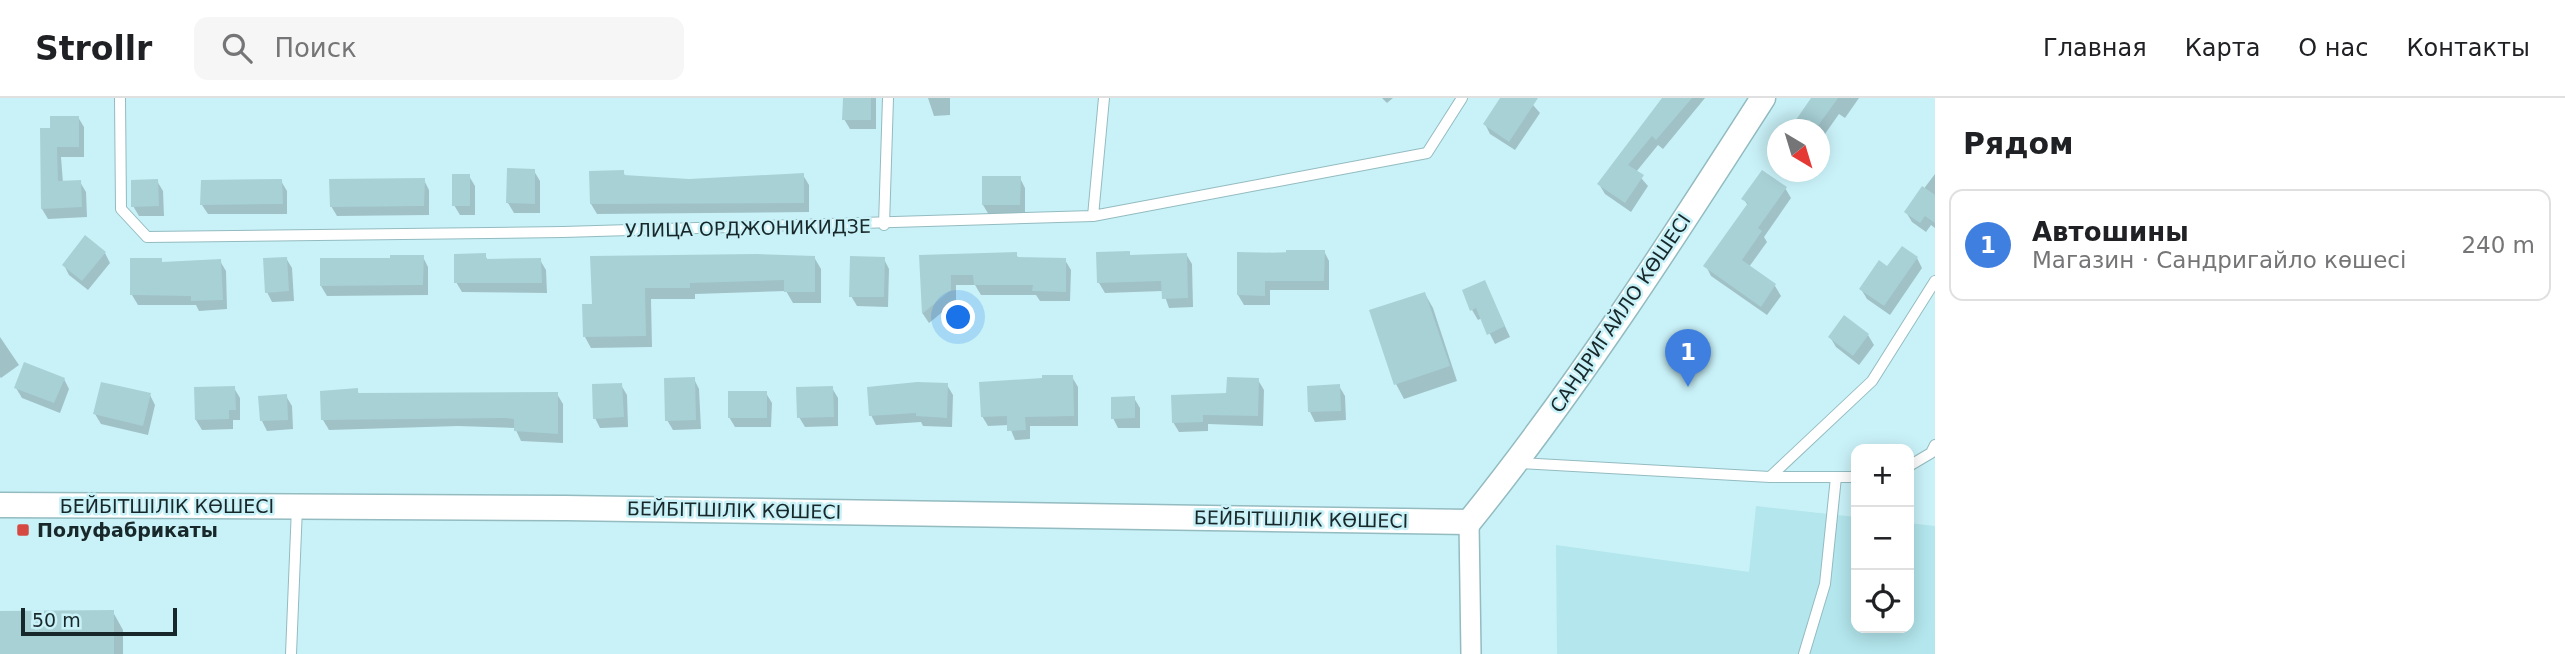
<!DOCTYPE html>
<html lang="ru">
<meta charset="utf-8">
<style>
:root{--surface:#fff;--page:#f6f6f6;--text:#202124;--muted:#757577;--line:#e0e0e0;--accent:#ea580c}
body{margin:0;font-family:"DejaVu Sans",sans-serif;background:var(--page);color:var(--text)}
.controls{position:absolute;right:21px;bottom:21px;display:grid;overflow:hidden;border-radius:14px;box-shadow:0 4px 18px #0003}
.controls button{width:63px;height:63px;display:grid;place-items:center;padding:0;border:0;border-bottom:2px solid var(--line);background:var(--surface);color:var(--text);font:35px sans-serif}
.compass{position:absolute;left:1767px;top:21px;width:63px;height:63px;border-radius:50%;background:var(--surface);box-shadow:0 4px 18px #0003;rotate:142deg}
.scale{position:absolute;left:21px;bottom:18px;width:156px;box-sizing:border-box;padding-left:7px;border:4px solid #18282a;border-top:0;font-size:19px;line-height:24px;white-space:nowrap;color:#18282a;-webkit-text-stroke:5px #c9f2f8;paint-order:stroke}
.you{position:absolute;left:959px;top:220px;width:24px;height:24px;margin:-18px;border:5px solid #fff;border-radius:50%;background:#1a73e8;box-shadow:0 0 0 10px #1a73e833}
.badge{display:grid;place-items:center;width:46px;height:46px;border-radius:50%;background:var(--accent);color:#fff;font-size:23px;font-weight:700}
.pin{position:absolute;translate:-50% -58px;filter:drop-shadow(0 2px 4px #0008)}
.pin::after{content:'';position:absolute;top:37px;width:24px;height:21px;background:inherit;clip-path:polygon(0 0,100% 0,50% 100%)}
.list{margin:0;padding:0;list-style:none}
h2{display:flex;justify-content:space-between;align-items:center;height:91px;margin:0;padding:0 28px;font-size:30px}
h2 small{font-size:23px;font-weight:400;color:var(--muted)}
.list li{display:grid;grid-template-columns:46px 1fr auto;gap:21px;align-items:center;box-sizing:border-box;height:112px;margin:0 14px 14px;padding:0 14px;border:2px solid var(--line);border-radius:14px}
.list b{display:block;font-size:26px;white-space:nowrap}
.list p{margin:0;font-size:23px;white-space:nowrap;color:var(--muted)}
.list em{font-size:23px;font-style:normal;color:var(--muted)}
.icon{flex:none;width:38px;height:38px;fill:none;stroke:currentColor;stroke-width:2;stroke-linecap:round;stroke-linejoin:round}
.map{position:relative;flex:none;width:1935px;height:556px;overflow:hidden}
header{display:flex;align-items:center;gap:42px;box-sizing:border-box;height:98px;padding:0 35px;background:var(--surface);border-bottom:2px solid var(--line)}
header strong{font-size:33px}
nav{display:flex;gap:38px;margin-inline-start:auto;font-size:24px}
.search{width:490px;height:63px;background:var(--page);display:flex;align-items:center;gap:18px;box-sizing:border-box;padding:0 24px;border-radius:14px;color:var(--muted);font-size:26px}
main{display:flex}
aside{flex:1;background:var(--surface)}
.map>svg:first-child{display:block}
</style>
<header>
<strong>Strollr</strong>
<div class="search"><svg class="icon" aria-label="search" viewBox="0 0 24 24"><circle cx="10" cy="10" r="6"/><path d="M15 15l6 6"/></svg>Поиск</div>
<nav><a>Главная</a><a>Карта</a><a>О нас</a><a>Контакты</a></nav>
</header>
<main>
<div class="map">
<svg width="1935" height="556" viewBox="0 0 1935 556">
<rect width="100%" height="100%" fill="#c9f2f8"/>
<path fill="#b3e6ed" d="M 1756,408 L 1856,419 L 1856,530 L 1909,530 L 1909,425 L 1935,428 L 1935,556 L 1557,556 L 1556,447 L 1749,474 Z"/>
<path fill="#0003" d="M 844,0 L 876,0 L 876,31 L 850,31 L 844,21 Z
M 928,0 L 950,0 L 950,17 L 934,18 Z
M 1382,0 L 1393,0 L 1387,5 Z
M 1502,0 L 1527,0 L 1540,15 L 1515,52 L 1490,36 L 1485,26 Z
M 1665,0 L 1705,0 L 1663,51 L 1658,47 L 1636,74 L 1648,88 L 1631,114 L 1605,96 L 1599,86 Z
M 1813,0 L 1859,0 L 1845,20 L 1839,16 L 1820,43 L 1820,32 L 1791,32 Z
M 78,19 L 84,29 L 84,59 L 61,59 L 63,85 L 80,84 L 86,94 L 87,119 L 48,121 L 42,111 L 52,32 Z
M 534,73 L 540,83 L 540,115 L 514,115 L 508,105 Z
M 623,74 L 626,79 L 689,82 L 803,77 L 809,87 L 809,114 L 597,116 L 591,106 Z
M 1935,76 L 1935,130 L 1931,127 L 1926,134 L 1912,124 L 1906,114 Z
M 469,78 L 475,88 L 475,117 L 460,117 L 454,107 Z
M 1020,80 L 1025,90 L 1025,117 L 989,117 L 983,107 Z
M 424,82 L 429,92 L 429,117 L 337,118 L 331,108 Z
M 157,83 L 163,93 L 164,118 L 139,118 L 133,108 Z
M 281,83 L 287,93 L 287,116 L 208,116 L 202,107 Z
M 1785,90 L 1791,100 L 1764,139 L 1767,144 L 1749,169 L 1775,188 L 1781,198 L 1767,217 L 1711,178 L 1706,168 L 1748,108 L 1744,101 Z
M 1324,153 L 1329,163 L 1329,192 L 1270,192 L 1270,207 L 1244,207 L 1238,197 L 1239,156 Z
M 105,155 L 110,165 L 88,192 L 69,177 L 64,167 Z
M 1016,156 L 1019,161 L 1065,162 L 1071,172 L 1070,203 L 1040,203 L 1036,197 L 981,197 L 975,187 L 956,187 L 956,203 L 929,225 L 923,216 L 921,159 Z
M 1186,156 L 1192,166 L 1193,209 L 1169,210 L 1163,193 L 1105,195 L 1099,185 L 1131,159 Z
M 485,157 L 488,163 L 540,162 L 546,172 L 547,195 L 462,194 L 456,184 Z
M 423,159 L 428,169 L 428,197 L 327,198 L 321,188 L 321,162 L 392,162 Z
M 814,159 L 821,171 L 821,205 L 793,205 L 786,193 L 695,196 L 695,201 L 651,201 L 652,249 L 591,250 L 585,239 L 594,208 L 592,160 Z
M 286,160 L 292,170 L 294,203 L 272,204 L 267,194 Z
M 1917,160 L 1922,170 L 1890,217 L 1867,201 L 1861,191 L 1888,171 Z
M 884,161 L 889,171 L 888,209 L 857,208 L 851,198 Z
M 161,162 L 163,166 L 220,163 L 226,173 L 227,211 L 199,213 L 196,207 L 138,207 L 132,197 Z
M 1489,194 L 1510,239 L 1495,246 L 1482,220 L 1478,222 L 1472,212 Z
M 1425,196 L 1433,210 L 1457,283 L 1404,301 L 1396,286 L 1371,214 Z
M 1844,220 L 1868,237 L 1874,247 L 1859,267 L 1836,249 L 1830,239 Z
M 0,239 L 19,267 L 1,280 L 0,279 Z
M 1072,279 L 1078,289 L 1078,328 L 1030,328 L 1030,341 L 1015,342 L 1009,327 L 988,328 L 982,318 Z
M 64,281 L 69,291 L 60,315 L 22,300 L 16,290 Z
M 694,281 L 699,291 L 701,331 L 673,332 L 667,322 Z
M 1258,282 L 1264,292 L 1263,328 L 1208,326 L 1208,333 L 1179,334 L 1173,324 Z
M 621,287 L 627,297 L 628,329 L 600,330 L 595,320 Z
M 947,287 L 953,297 L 952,329 L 923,328 L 921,324 L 876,327 L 871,317 Z
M 1339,288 L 1345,298 L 1346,322 L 1315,324 L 1310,314 Z
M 234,290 L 240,300 L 240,322 L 233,322 L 233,331 L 202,332 L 196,322 Z
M 832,290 L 838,300 L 838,328 L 805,329 L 799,319 Z
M 357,292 L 359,296 L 557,296 L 563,306 L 563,345 L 521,343 L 515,330 L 458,328 L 329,332 L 323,322 Z
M 766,295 L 772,305 L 771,329 L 735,329 L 729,319 Z
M 150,297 L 155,307 L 148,337 L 101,326 L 95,316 Z
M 286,298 L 292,308 L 293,331 L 267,333 L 262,323 Z
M 1134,300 L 1140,310 L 1140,330 L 1118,330 L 1113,320 Z
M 113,514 L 123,532 L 123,556 L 0,556 L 0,515 Z"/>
<path fill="#a8d1d6" d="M 843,0 L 871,0 L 871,22 L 842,22 Z
M 1500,0 L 1538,0 L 1509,44 L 1483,26 Z
M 1662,0 L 1692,0 L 1656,42 L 1652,38 L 1628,67 L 1644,77 L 1625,105 L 1597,86 Z
M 1811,0 L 1838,0 L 1815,32 L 1789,32 Z
M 50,18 L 79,18 L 79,49 L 57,49 L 58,83 L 81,82 L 82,109 L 41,111 L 40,30 L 50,30 Z
M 507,70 L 535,71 L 535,106 L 506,105 Z
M 624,72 L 624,77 L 689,81 L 804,75 L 804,105 L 590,106 L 589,73 Z
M 1762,72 L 1787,89 L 1758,130 L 1762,133 L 1742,162 L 1776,186 L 1761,209 L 1703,168 L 1748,105 L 1741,101 Z
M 452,76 L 470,76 L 470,108 L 452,108 Z
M 982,78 L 1021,78 L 1020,107 L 982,107 Z
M 425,80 L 424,108 L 330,109 L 329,81 Z
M 158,81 L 159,108 L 131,109 L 131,82 Z
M 282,81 L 283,106 L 200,107 L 201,82 Z
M 1922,88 L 1935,97 L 1935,125 L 1925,118 L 1920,125 L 1904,114 Z
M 85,137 L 106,154 L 82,183 L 62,167 Z
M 1902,148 L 1918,159 L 1884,208 L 1859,191 L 1879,162 L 1887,168 Z
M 1286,152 L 1325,152 L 1324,183 L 1265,183 L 1265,198 L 1237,197 L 1237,154 L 1286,155 Z
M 1130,153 L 1130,157 L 1187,155 L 1188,200 L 1162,201 L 1161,183 L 1097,185 L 1096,154 Z
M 1017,154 L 1017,159 L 1066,160 L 1066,194 L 1032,193 L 1033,187 L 974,187 L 973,177 L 951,177 L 951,192 L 922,216 L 919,157 Z
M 486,155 L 486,161 L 541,160 L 542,185 L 454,185 L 454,156 Z
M 757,156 L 815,158 L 815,194 L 784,194 L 784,182 L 690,185 L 690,190 L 645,190 L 646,238 L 583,239 L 582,206 L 592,206 L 590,158 Z
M 390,157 L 424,157 L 423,187 L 320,188 L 320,160 L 390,160 Z
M 850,158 L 885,159 L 884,199 L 849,199 Z
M 287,159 L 289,193 L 265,195 L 263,160 Z
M 130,160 L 162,160 L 162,164 L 221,161 L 223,202 L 191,203 L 191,198 L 130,197 Z
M 1485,182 L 1505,228 L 1487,237 L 1476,210 L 1470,213 L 1462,192 Z
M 1425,194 L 1450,268 L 1394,287 L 1369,212 Z
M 1844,217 L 1869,236 L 1853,258 L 1828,239 Z
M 24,264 L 65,280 L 54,305 L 14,290 Z
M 1042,277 L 1073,277 L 1074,318 L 1025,319 L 1026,332 L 1007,333 L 1007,318 L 981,319 L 979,284 L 1042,280 Z
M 695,279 L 696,322 L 665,323 L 664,280 Z
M 1227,279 L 1259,280 L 1258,318 L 1203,317 L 1203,324 L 1172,325 L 1171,297 L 1226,295 Z
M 101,284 L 151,295 L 143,328 L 93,316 Z
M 917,284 L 948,285 L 947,320 L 916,318 L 916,315 L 869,318 L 867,289 Z
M 622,285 L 624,319 L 593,321 L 592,286 Z
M 1340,286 L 1341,313 L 1308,314 L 1307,288 Z
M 235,288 L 236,312 L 229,312 L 229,321 L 195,322 L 194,289 Z
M 833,288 L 834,319 L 797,320 L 796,289 Z
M 358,290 L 358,295 L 558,294 L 558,336 L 514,333 L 514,321 L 506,320 L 321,322 L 320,293 Z
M 728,293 L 767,293 L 767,320 L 728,320 Z
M 287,296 L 288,322 L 260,323 L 258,298 Z
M 1135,298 L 1135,320 L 1111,321 L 1111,299 Z
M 114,512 L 114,556 L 0,556 L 0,513 Z"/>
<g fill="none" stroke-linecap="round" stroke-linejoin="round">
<defs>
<path id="service" d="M 120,0 L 121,111 L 147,139 L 563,134 L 1093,118 L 1427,55 L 1462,0
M 1093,118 L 1104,0
M 884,127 L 888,0
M 1518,365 L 1770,379 L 1856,379
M 1909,368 L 1931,355 L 1935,347
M 1770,379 L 1872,283 L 1935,183
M 291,556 L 297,409
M 1804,556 L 1825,486 L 1836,379"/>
<path id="minor" d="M 1469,424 L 1471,556"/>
<path id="tertiary" d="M 0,407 L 565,410 L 1469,424 C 1577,290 1670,145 1763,0"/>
</defs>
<use href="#service" stroke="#93bbc0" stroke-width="12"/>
<use href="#minor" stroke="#93bbc0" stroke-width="22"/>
<use href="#tertiary" stroke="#93bbc0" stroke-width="27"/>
<use href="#service" stroke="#fff" stroke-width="10"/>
<use href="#minor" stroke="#fff" stroke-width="19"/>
<use href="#tertiary" stroke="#fff" stroke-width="24"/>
</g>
<rect fill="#d64842" stroke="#c9f2f8" stroke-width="2.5" x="16" y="425" width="14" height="14" rx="3.5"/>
<g text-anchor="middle" stroke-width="5" stroke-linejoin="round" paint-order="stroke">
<g font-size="19" fill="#18282a" stroke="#c9f2f8">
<text transform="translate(748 130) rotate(-1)" y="7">УЛИЦА ОРДЖОНИКИДЗЕ</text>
<text transform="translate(1620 215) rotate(-56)" y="7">САНДРИГАЙЛО КӨШЕСІ</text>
<text x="167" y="415">БЕЙБІТШІЛІК КӨШЕСІ</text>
<text transform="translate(734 412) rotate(1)" y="7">БЕЙБІТШІЛІК КӨШЕСІ</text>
<text transform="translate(1301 421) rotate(1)" y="7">БЕЙБІТШІЛІК КӨШЕСІ</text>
</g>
<g font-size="19" font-weight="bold" fill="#18282a" stroke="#c9f2f8" text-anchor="start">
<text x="37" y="439">Полуфабрикаты</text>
</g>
</g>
</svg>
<div class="controls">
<button>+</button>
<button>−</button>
<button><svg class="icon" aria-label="locate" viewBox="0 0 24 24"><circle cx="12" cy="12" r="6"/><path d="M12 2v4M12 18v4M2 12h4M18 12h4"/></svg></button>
</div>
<svg class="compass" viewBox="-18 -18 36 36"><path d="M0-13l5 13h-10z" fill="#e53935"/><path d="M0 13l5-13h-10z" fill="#757577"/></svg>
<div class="scale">50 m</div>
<div class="you"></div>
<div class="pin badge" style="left:1688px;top:289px;background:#3f7fe0">1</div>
</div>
<aside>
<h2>Рядом<small></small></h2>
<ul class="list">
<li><span class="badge" style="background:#3f7fe0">1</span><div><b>Автошины</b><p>Магазин · Сандригайло көшесі</p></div><em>240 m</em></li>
</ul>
</aside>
</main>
